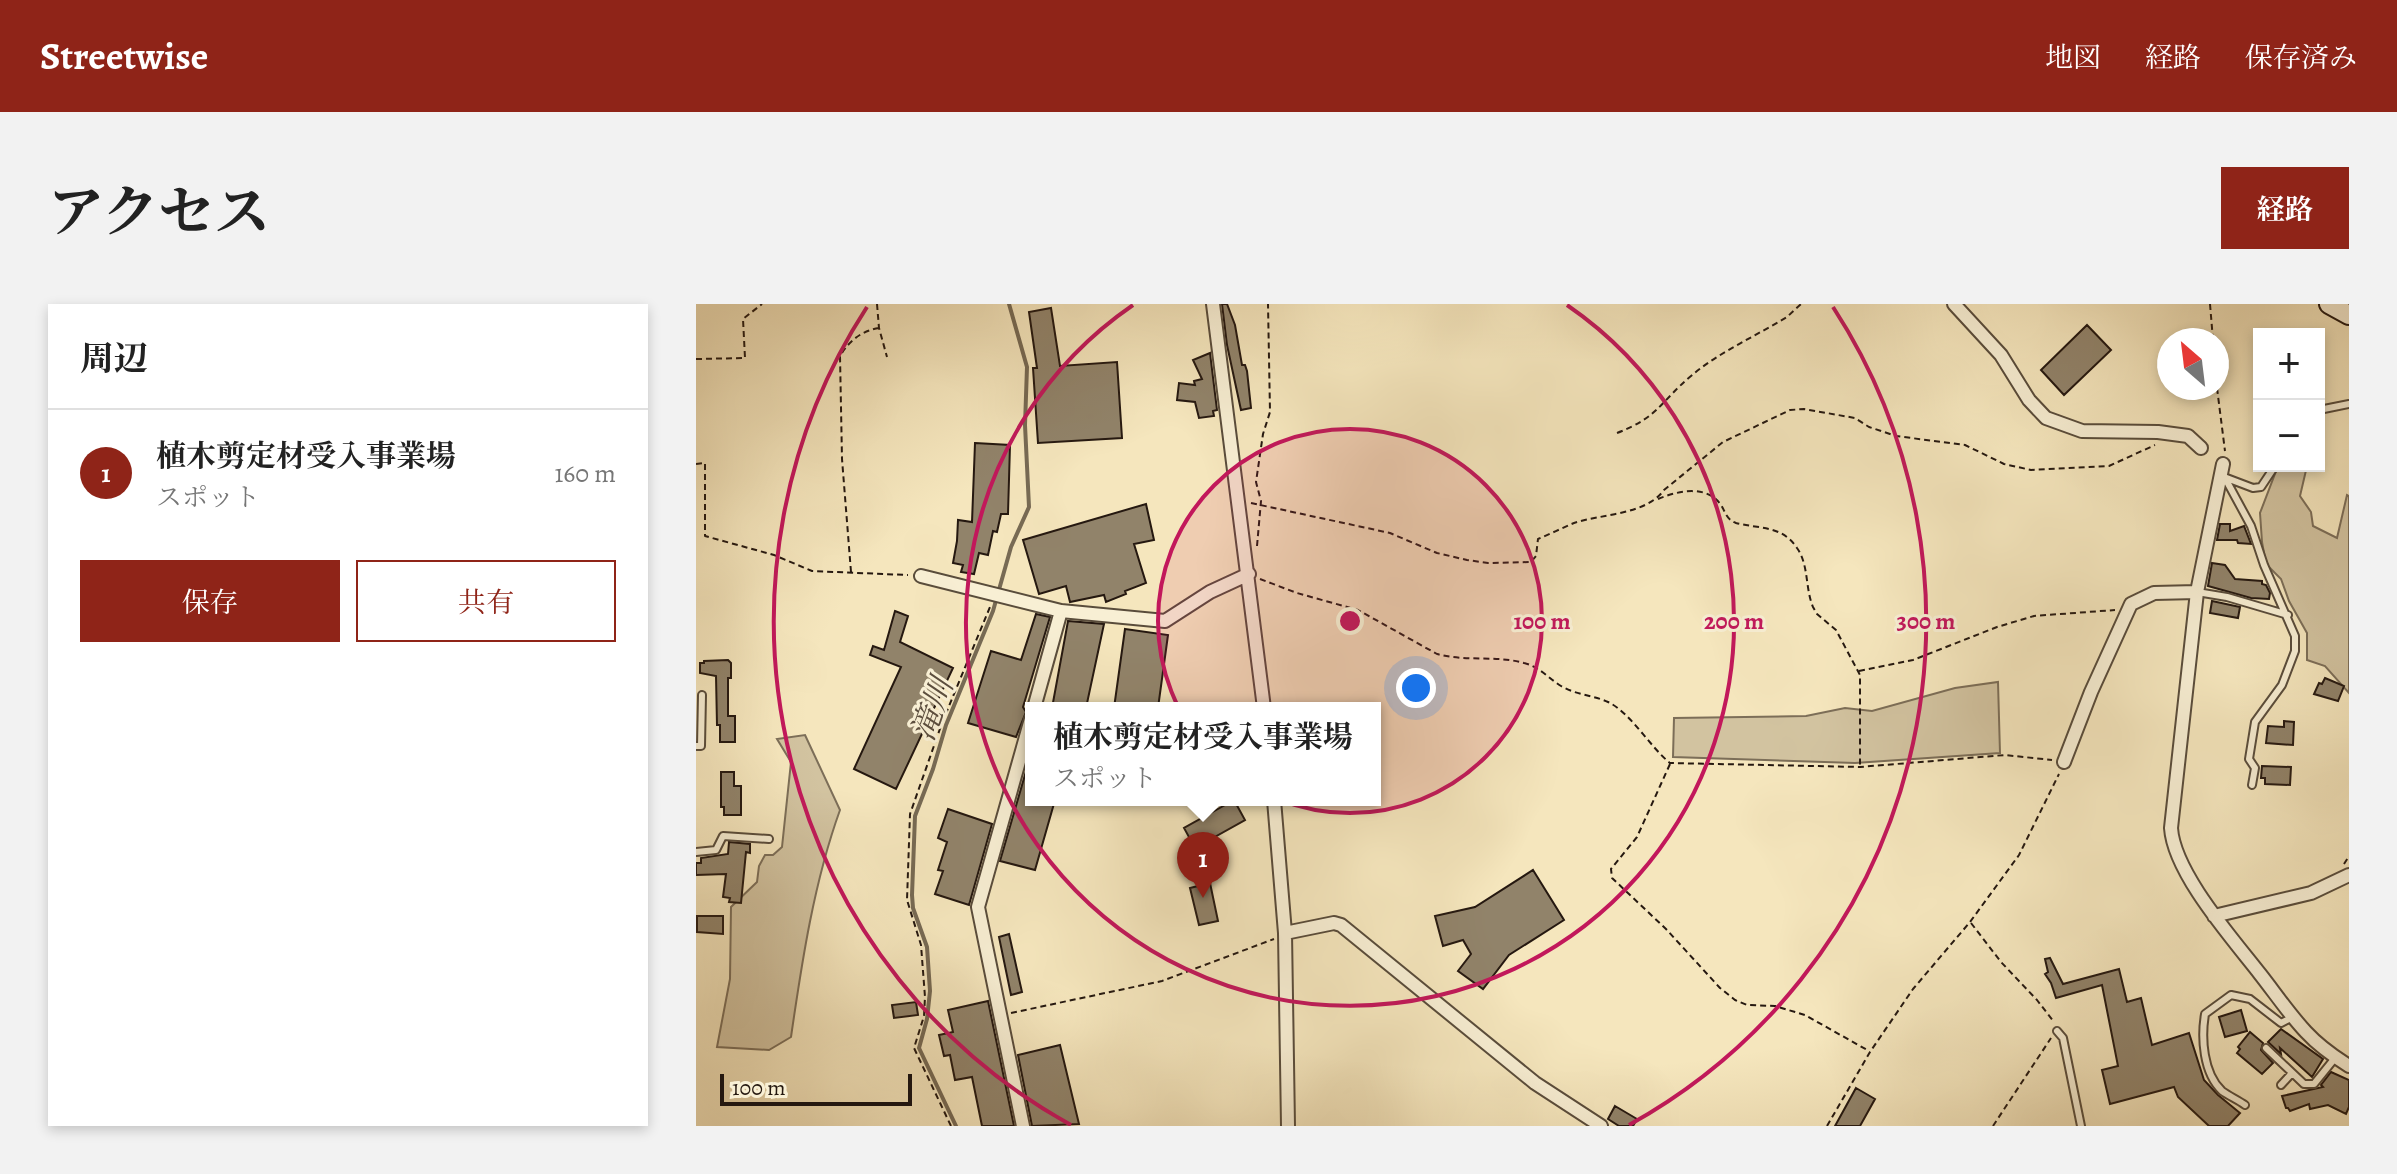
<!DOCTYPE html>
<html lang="ja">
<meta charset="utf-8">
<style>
:root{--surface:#fff;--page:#f2f2f2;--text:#222;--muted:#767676;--line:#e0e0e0;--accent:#8f2418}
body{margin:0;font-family:Alegreya,"Noto Serif JP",serif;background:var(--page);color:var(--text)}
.controls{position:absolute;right:24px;top:24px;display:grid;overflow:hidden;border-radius:0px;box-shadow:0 4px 12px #0003}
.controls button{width:72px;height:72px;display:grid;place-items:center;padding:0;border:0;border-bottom:2px solid var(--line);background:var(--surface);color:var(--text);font:40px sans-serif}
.compass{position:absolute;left:1461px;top:24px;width:72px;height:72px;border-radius:50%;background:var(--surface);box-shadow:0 4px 12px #0003;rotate:332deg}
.scale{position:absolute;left:24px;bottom:20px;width:192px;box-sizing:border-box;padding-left:8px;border:4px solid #251810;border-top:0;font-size:22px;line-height:28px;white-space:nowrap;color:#251810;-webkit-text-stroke:6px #f8efd4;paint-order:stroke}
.you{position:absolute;left:720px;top:384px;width:28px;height:28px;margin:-20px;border:6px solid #fff;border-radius:50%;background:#1a73e8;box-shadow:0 0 0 12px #1a73e833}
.badge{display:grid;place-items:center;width:52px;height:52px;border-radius:50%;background:var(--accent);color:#fff;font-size:26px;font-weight:700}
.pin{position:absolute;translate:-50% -66px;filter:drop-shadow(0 2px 4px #0008)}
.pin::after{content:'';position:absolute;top:42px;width:28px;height:24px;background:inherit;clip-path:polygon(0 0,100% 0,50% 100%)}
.popup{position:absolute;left:329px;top:398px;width:356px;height:104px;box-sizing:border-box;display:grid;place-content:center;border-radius:0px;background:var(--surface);filter:drop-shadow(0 2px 6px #0005);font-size:26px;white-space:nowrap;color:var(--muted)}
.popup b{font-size:30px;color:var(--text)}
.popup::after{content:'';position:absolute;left:50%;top:100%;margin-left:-16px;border:16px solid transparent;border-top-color:var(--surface)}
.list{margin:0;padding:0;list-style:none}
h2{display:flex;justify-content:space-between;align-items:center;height:104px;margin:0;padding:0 32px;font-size:34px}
h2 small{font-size:26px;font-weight:400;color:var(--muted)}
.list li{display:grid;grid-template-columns:52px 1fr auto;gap:24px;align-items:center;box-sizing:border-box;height:128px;padding:0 32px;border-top:2px solid var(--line)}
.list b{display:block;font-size:30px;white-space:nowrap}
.list p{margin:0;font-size:26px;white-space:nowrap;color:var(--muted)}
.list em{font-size:26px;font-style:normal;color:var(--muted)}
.actions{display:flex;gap:16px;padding:24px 32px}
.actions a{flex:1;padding:18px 0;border:2px solid var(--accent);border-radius:0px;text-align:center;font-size:28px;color:var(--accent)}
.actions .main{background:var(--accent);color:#fff}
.map{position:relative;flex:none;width:1653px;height:822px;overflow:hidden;border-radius:0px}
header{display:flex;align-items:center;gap:48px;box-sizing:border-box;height:112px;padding:0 40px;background:var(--accent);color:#fff}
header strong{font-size:38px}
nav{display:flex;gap:44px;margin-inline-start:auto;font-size:28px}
.intro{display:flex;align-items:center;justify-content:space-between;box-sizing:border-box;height:192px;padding:0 48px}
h1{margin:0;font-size:56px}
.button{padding:20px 36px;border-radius:0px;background:var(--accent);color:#fff;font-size:28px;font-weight:700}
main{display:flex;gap:48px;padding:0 48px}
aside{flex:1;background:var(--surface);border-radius:0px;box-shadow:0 4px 12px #0003}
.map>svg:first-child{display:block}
</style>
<header>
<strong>Streetwise</strong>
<nav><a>地図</a><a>経路</a><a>保存済み</a></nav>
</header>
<div class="intro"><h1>アクセス</h1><a class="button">経路</a></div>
<main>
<aside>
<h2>周辺<small></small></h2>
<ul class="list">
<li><span class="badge">1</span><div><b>植木剪定材受入事業場</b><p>スポット</p></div><em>160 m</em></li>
</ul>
<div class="actions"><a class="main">保存</a><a>共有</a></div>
</aside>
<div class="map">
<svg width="1653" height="822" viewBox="0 0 1653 822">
<rect width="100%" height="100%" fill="#f5e6bd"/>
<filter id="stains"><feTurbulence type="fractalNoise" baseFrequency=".0025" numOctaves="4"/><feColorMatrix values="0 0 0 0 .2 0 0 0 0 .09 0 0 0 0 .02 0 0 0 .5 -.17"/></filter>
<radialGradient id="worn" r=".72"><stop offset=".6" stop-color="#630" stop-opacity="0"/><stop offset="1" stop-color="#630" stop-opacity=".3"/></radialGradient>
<path fill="#d2c3a0" stroke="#7c6e58" stroke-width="2" d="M 1582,162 L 1611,162 L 1604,192 L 1615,208 L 1617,222 L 1641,234 L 1651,191 L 1653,192 L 1653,389 L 1629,362 L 1611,356 L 1611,329 L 1593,297 L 1585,275 L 1570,260 L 1566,238 L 1564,209 Z
M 1302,378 L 1304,449 L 1159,459 L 977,453 L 978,414 L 1110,412 L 1149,404 L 1176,407 L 1259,384 Z
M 109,431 L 144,506 C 118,578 106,657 95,733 L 73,746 L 21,743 L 34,675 L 35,603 L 61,578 L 63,562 L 69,551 L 77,551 L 86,543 L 95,458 L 81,435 Z"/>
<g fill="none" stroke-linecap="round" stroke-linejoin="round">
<path stroke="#776a54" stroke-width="4" d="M 260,822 L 223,744 L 231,715 L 234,687 L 231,643 L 217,604 L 216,591 L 219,512 L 237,465 L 250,421 L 297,307 L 315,243 L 333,203 L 329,121 L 331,63 L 313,0"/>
</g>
<path fill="#91836a" stroke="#251810" stroke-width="2" d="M 526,0 L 531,0 L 539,21 L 546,61 L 549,61 L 551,67 L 555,104 L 545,106 L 531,41 Z
M 355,4 L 364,62 L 421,58 L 426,134 L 342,139 L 337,64 L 341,64 L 333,8 Z
M 1391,21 L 1415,46 L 1368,91 L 1345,66 Z
M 514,49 L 521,106 L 517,107 L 518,112 L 503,114 L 499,98 L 481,96 L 483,79 L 499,81 L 498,77 L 506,75 L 497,56 Z
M 279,139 L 314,141 L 312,210 L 305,210 L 301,228 L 297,227 L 292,251 L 283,249 L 278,270 L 265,268 L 267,261 L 257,259 L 261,237 L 262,216 L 276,218 Z
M 450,200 L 458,236 L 438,240 L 450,279 L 429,287 L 430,290 L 410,298 L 408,291 L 374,298 L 370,282 L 343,290 L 327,236 Z
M 1524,220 L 1534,220 L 1534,227 L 1548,222 L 1555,240 L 1542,239 L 1541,236 L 1521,236 Z
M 1516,259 L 1529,261 L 1539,275 L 1566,277 L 1566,280 L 1570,281 L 1574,289 L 1573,295 L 1555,294 L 1512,282 Z
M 1516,297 L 1544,303 L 1542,314 L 1514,309 Z
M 199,307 L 212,312 L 204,338 L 257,364 L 200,485 L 158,465 L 205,363 L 174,351 L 177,342 L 188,346 Z
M 340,310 L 354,313 L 327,403 L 330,408 L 320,433 L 272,419 L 295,347 L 325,356 Z
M 372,317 L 408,320 L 390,404 L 356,404 Z
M 429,325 L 472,331 L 462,404 L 418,404 Z
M 32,356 L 35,359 L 35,374 L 32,374 L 32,412 L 39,412 L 39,438 L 24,438 L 24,421 L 21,421 L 20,372 L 4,369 L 4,359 L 8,359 L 8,357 Z
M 1629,374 L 1648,382 L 1642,397 L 1618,390 L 1623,379 L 1626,380 Z
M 1588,417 L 1598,418 L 1597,441 L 1570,439 L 1572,422 L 1588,423 Z
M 333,457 L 335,457 L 335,496 L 359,496 L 339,566 L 304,557 Z
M 1566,462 L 1595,463 L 1594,481 L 1569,480 L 1569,474 L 1565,474 Z
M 25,468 L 38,468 L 38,482 L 45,482 L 45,511 L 28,511 L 28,503 L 25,503 Z
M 538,496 L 549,516 L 499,544 L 488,524 Z
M 252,505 L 296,520 L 273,601 L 239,590 L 247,567 L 242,566 L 251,538 L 242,534 Z
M 33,538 L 54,540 L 54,549 L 50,548 L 45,599 L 33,598 L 34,594 L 27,593 L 30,570 L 0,571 L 0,559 L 5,559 L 5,554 L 32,550 Z
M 837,566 L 868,616 L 813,651 L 787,685 L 762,667 L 775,650 L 767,636 L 747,642 L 739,612 L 779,603 Z
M 514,579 L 522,617 L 503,621 L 494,584 Z
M 1,612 L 27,612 L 27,630 L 1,628 Z
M 313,630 L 326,688 L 315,691 L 303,633 Z
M 1354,654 L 1367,680 L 1423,665 L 1431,698 L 1445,694 L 1456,741 L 1493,729 L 1508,776 L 1522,791 L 1544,809 L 1532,822 L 1513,822 L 1482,793 L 1478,783 L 1414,800 L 1406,766 L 1422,762 L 1406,681 L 1360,694 L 1355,679 L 1349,670 L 1352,668 L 1349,655 Z
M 292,697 L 318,822 L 286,822 L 276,773 L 259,776 L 254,751 L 248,752 L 243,731 L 257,728 L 252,706 Z
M 220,698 L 222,711 L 198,714 L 196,701 Z
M 1545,706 L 1551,727 L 1529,733 L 1523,713 Z
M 1585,725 L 1627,755 L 1616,773 L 1584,744 L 1585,750 L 1572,738 Z
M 1554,728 L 1567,739 L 1565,746 L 1577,759 L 1566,770 L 1541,749 L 1544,745 L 1542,743 Z
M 364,741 L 383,820 L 336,822 L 322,751 Z
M 1635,768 L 1653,776 L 1653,803 L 1650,810 L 1632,801 L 1614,805 L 1613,800 L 1594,807 L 1592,804 L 1590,804 L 1586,792 L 1627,783 L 1625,781 Z
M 1160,784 L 1179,795 L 1164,822 L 1139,822 Z
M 919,802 L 941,815 L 937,822 L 923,822 L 912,815 Z"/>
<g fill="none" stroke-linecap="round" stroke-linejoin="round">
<defs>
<path id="service" d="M 1623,106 L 1653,100
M 1528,173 L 1557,184 L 1565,183 L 1579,162
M 1529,174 L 1555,222 L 1568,261 L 1599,332 L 1599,347 L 1586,381 L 1559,418 L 1553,455 L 1559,464 L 1556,481
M 1501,288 L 1531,293 L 1592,311
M 0,442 L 5,442 L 6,391
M 0,548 L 20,546 L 27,532 L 73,535
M 1361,727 L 1367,734 L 1385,822
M 1570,744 L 1608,780 L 1618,780 L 1639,754
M 1585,781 L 1596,769
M 1549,801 C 1542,796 1533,792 1526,787 C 1507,769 1505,734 1509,710 L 1535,691 L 1554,695 L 1585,719 L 1597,713"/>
<path id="minor" d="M 517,0 L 568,404
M 1258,0 L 1305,51 L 1333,96 L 1350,114 L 1386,127 L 1462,128 L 1492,132 L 1505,144
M 1527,160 L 1501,288 L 1475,524 C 1478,569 1536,634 1564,670 C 1579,689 1593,710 1610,728 C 1622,741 1637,752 1653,762
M 225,272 L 365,307 L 469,317 L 514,288 L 553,270
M 338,404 L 365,307
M 1368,458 L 1395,388 L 1435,300 L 1458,289 L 1501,288
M 578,496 L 589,629 L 592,822
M 1518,612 L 1615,589 L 1653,571
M 589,629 L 638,619 L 645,621 L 839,779 L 905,822
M 327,822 L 282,603 L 335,415"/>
<path id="secondary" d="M 1633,0 L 1653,11"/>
</defs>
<use href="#service" stroke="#594c3b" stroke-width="10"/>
<use href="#minor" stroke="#594c3b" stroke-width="16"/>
<use href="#secondary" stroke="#251810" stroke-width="22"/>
<path stroke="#251810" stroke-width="2" stroke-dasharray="6 4" stroke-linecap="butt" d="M 181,0 L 183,24 L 191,53
M 1514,0 L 1517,36
M 0,55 L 49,54 L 47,15 L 66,0
M 1521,84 L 1529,147
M 921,129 C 963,113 964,98 995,72 C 1023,48 1060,32 1091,13 L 1105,0
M 0,160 L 9,159 L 9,232 L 78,251 L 116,267 L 212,271
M 962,195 C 981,187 1011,180 1025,201 C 1030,209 1030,215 1040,219 C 1063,225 1086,221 1101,244 C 1113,261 1109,284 1117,303 L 1121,310 L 1140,326 L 1164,371 L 1164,463
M 555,199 L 694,229 L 741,249 L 771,256 L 792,259 L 835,258 L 840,252 L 842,235 C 854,230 866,224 878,219 C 905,210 950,211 968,186 L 1027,138 L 1094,106 L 1108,105 L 1159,114 L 1173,123 L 1200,132 L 1269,141 L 1308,160 L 1335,166 L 1413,162 L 1459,141
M 561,242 L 565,197 L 560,178 L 567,130 L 574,108 L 572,0
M 155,268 L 146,155 L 144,52 C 153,37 165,27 183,24
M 564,275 L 601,289 L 662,306 L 741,350 C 770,358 800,351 828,359 C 844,363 852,374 865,382 C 880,391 897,391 912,398 C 934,408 954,443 974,459 L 1164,463 L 1309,451 L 1356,456
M 1163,367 L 1217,356 L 1301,323 L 1338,312 L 1419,306
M 974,460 L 941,533 L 915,565 L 916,574 L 970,625 L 1024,684 L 1039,696 L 1051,701 L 1079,702 L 1109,711 L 1173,747
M 1648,560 L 1653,552
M 1275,619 L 1305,658 L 1341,696 L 1358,718
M 315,709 L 466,677 L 578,635
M 255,822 L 218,744 L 228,712 L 229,693 L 225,641 L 211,596 L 214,510 L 246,419 L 294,303
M 1131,822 L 1174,748 L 1217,685 L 1274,618 L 1323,551 L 1363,470
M 1297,822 L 1355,734"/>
<use href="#service" stroke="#f8efd4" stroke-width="6"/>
<use href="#minor" stroke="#f8efd4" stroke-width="12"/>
<use href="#secondary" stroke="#f8efd4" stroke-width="18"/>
</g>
<circle cx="654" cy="317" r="192" fill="#c2185b" fill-opacity=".12"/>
<g fill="none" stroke="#c2185b" stroke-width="4">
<circle cx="654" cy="317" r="192"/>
<path d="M871 1A384 384 0 1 1 437 1"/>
<path d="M375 821A576 576 0 0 1 171 3M1137 3A576 576 0 0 1 933 821"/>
</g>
<g text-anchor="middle" stroke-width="6" stroke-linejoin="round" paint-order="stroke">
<g font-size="32" font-style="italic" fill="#5c4e3e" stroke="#f8efd4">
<text transform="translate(236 405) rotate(-70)" y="11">滝川</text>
</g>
</g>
<circle cx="654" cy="317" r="12" fill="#c2185b" stroke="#f8efd4" stroke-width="4"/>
<g font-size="24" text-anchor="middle" font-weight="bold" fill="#c2185b" stroke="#f8efd4" stroke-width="6" stroke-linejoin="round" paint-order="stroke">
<text x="846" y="325">100 m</text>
<text x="1038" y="325">200 m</text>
<text x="1230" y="325">300 m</text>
</g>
<rect width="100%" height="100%" filter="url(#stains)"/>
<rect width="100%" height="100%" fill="url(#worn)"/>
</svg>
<div class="controls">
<button>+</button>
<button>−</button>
</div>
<svg class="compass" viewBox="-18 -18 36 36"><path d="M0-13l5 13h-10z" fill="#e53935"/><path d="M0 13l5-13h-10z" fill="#767676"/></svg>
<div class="scale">100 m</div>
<div class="you"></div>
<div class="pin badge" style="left:507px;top:594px">1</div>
<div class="popup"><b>植木剪定材受入事業場</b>スポット</div>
</div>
</main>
